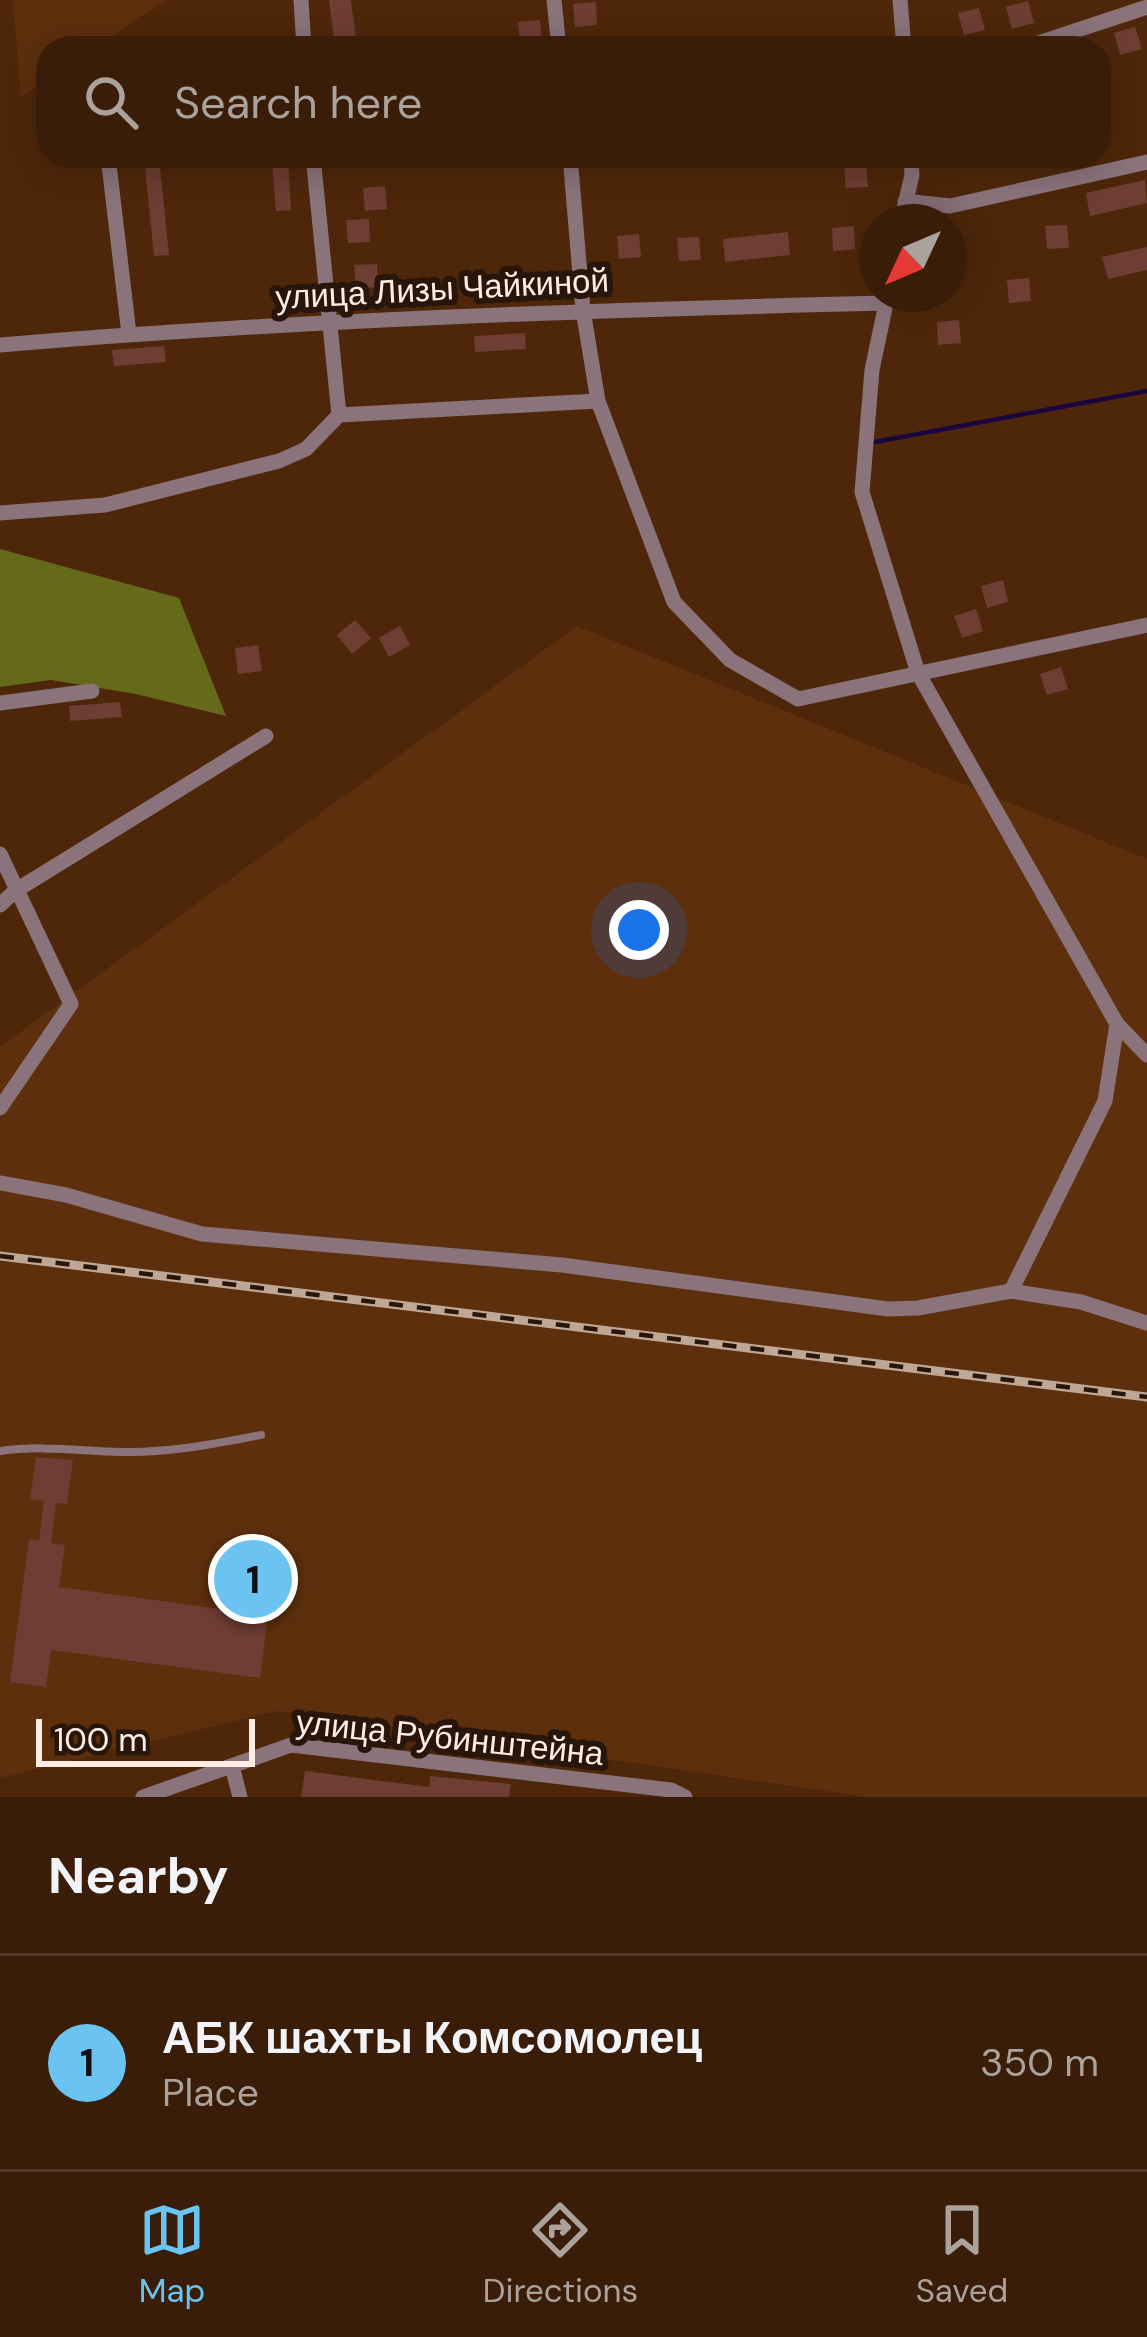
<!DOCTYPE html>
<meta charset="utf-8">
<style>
:root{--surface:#3a1d08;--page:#452a16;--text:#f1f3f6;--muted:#aba29c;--line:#543b29;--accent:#6ac3f1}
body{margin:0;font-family:"DM Sans",sans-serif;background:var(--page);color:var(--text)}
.compass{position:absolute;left:859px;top:204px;width:108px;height:108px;border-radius:50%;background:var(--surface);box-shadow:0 6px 30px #0003;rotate:226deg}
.scale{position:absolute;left:36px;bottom:30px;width:219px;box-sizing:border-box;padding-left:12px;border:6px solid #fdede4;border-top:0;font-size:33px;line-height:42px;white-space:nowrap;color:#fdede4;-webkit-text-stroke:9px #28160a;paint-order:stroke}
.you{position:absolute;left:639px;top:930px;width:42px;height:42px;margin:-30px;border:9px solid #fff;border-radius:50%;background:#1a73e8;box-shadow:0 0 0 18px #1a73e833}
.badge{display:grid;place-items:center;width:78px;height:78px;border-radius:50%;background:var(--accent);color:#111;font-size:39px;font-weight:700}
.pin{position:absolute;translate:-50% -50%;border:6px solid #fff;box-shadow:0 3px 12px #0006}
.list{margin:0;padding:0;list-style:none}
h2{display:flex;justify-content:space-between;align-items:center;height:156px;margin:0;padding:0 48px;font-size:51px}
h2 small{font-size:39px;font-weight:400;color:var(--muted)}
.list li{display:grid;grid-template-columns:78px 1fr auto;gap:36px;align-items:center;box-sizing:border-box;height:216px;padding:0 48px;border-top:3px solid var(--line)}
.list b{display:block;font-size:45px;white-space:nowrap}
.list p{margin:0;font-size:39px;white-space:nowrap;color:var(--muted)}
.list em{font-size:39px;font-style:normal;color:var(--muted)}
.icon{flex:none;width:66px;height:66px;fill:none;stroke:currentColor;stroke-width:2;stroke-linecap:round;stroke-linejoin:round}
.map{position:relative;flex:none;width:1147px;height:1797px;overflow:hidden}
.search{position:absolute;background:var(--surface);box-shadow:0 6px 30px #0003;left:36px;right:36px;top:36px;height:132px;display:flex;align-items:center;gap:30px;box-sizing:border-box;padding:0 42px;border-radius:36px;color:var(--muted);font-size:45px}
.sheet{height:372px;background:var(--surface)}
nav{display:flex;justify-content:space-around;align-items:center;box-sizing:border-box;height:168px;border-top:3px solid var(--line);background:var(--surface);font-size:33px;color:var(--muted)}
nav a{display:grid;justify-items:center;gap:6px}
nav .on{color:var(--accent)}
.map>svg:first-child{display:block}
</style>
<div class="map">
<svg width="1147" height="1797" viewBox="0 0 1147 1797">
<rect width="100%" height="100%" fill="#4e270a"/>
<path fill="#5d2f0d" d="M 13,0 L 167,0 L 95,48 L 48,48 L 48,79 L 21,97 Z
M 577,626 L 1147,859 L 1147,1797 L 867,1797 L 277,1711 L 0,1778 L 0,1047 Z"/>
<path fill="#656a1b" d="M 0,549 L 179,598 L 226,716 L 136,694 L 51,680 L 0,687 Z"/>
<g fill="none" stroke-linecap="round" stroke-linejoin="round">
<path stroke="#1b053f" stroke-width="4.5" d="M 875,442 L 1147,391"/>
</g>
<path fill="#6e3d33" d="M 329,0 L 351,0 L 357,48 L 335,48 Z
M 1028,1 L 1034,23 L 1012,29 L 1006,7 Z
M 596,2 L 597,25 L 575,27 L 573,4 Z
M 979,8 L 985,30 L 964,35 L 958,13 Z
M 540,20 L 542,43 L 520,45 L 518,22 Z
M 1135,27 L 1142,49 L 1120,55 L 1114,33 Z
M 288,159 L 291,210 L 276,211 L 272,161 Z
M 866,164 L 868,187 L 846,188 L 844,166 Z
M 160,167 L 169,255 L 154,256 L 145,168 Z
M 1145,180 L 1147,203 L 1090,216 L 1086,193 Z
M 385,186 L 387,209 L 365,211 L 363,188 Z
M 369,219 L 370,242 L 348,243 L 346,220 Z
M 1067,225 L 1069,248 L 1047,249 L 1045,226 Z
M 854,226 L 855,249 L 833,251 L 832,228 Z
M 788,232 L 790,255 L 725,262 L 723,239 Z
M 639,234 L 641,257 L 619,259 L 617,236 Z
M 699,237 L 701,260 L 679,261 L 677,238 Z
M 1147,247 L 1147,270 L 1108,279 L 1102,257 Z
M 377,264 L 379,287 L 356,288 L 354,265 Z
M 1029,278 L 1031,301 L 1009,303 L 1007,280 Z
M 959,320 L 961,343 L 938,345 L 937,322 Z
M 525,333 L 526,349 L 475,352 L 474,336 Z
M 164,346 L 166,362 L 114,366 L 112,350 Z
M 1003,580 L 1008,602 L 987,608 L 981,586 Z
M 976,609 L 983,631 L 962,638 L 954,616 Z
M 355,620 L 371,638 L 352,654 L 337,635 Z
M 400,626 L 410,645 L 389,657 L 379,638 Z
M 258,645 L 262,671 L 238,674 L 235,648 Z
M 1061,667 L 1068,689 L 1047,695 L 1040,674 Z
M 120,702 L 122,717 L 70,721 L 69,706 Z
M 36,1457 L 73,1460 L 67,1504 L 56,1503 L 51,1543 L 65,1545 L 59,1587 L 229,1610 L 235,1565 L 274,1571 L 260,1678 L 51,1650 L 46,1687 L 10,1682 L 29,1539 L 39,1541 L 44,1501 L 30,1499 Z
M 305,1771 L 429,1787 L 430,1776 L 511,1784 L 509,1797 L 301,1797 Z"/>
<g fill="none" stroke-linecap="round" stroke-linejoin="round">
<path stroke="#8a737b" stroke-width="8" d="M 0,1451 C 42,1445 80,1451 121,1452 C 169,1453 214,1444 261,1435"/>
<path stroke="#8a737b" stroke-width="15" d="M 301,0 L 304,48
M 554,0 L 559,48
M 900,0 L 904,48
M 1023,48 L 1147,7
M 108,156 L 129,334
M 313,156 L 339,415
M 570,156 L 583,310 L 598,401 L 674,602 L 730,660 L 798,699 L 1147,625
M 905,201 L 950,206 L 1147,162
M 901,222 L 912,175 L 911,156
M 0,345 C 295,320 591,310 887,303
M 0,513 L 105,505 L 279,461 L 306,449 L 339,415 L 598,401
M 0,703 L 92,691
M 0,854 L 71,1004 L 0,1108
M 0,905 L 15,891 L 266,736
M 1117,1024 L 1147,1055
M 0,1183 L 66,1195 L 202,1234 L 562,1265 L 888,1309 L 918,1308 L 1011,1291 L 1105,1101 L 1117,1024 L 918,673 L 862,492 L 872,370 L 888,294
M 1011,1291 L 1081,1302 L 1147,1323
M 232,1766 L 240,1797
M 143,1797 L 291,1745 L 671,1790 L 685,1797"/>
<defs>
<path id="rail" d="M 0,1256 L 1147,1397"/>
</defs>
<use href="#rail" stroke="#bfa796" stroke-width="9"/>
<use href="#rail" stroke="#28160a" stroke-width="4.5" stroke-dasharray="14" stroke-linecap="butt"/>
</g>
<g text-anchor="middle" stroke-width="12" stroke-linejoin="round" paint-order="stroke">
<g font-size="33" fill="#fdede4" stroke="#28160a">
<text transform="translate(442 288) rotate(-3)" y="12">улица Лизы Чайкиной</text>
<text transform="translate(450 1737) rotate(6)" y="12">улица Рубинштейна</text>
</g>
</g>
</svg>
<svg class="compass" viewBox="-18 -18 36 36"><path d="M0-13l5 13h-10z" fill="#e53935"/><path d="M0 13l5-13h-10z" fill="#aba29c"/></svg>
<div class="scale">100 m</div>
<div class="you"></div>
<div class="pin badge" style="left:253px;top:1579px">1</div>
<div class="search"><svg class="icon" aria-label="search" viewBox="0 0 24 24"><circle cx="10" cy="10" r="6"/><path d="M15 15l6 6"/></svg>Search here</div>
</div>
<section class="sheet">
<h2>Nearby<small></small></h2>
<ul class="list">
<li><span class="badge">1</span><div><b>АБК шахты Комсомолец</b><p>Place</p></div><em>350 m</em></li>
</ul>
</section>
<nav>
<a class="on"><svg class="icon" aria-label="map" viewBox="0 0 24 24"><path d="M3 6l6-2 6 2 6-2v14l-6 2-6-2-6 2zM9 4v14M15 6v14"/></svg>Map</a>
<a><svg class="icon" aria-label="directions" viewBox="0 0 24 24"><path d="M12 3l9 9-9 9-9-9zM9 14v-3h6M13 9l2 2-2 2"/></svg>Directions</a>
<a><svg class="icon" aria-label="saved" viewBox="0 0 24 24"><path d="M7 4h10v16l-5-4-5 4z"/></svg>Saved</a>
</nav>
